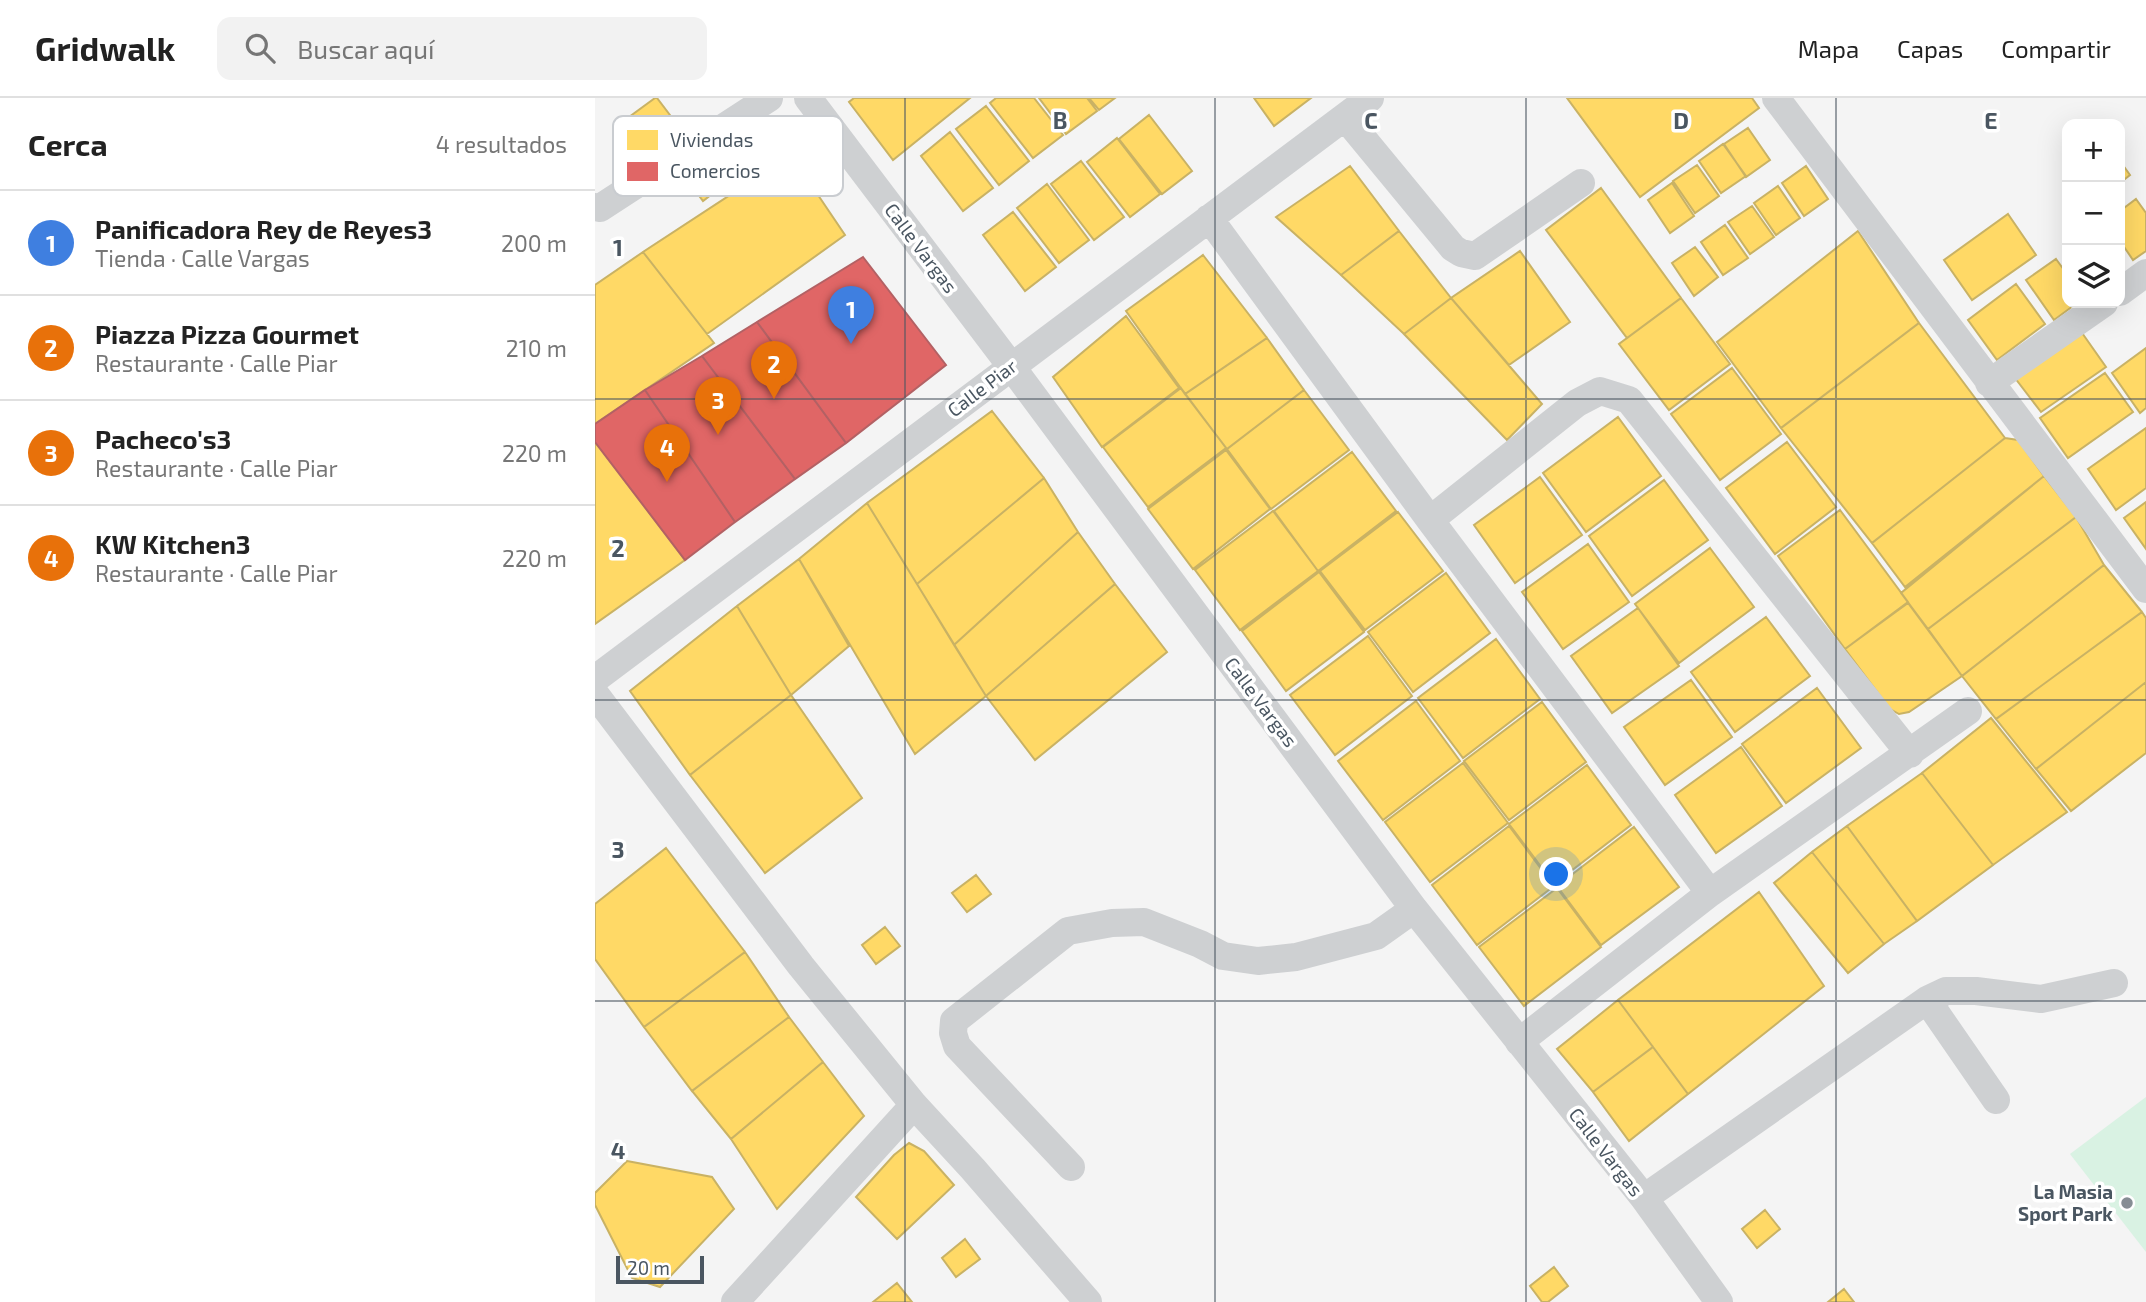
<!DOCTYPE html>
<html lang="es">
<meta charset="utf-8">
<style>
:root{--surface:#fff;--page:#f2f2f2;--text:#222;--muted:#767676;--line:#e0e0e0;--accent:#868d94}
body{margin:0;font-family:"Exo 2",sans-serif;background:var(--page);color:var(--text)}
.controls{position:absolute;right:21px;top:21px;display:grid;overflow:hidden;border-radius:14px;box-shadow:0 7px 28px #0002}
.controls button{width:63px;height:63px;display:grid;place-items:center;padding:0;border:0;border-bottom:2px solid var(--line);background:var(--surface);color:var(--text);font:35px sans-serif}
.scale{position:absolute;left:21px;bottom:18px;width:88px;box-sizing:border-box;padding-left:7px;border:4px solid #4a5661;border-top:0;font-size:19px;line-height:24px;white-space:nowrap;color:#4a5661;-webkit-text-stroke:5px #fff;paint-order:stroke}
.you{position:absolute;left:962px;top:777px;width:24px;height:24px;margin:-18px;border:5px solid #fff;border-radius:50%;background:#1a73e8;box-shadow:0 0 0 10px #1a73e833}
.badge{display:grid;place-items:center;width:46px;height:46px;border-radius:50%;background:var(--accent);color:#fff;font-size:23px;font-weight:700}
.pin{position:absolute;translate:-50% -58px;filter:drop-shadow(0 2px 4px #0008)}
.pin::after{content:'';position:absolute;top:37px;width:24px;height:21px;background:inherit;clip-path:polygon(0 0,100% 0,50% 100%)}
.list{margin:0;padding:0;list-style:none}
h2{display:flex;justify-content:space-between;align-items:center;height:91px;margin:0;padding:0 28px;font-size:30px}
h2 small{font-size:23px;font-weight:400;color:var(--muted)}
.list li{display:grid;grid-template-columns:46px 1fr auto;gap:21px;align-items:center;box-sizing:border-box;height:105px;padding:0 28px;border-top:2px solid var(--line)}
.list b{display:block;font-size:26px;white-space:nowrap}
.list p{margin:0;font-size:23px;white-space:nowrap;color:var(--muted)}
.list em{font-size:23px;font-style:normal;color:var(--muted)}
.icon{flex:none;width:38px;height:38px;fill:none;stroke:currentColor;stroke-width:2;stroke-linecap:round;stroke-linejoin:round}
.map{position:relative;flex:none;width:1551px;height:1204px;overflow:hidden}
header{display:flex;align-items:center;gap:42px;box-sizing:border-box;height:98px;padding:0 35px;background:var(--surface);border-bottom:2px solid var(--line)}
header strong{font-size:33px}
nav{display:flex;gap:38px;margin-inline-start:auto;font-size:24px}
.search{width:490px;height:63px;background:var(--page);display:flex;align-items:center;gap:18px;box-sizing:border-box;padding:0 24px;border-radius:14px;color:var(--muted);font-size:26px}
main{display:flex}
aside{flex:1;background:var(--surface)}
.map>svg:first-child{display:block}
</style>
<header>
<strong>Gridwalk</strong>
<div class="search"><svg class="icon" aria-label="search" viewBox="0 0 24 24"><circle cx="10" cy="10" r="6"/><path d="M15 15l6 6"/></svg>Buscar aquí</div>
<nav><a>Mapa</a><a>Capas</a><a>Compartir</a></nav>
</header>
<main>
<aside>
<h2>Cerca<small>4 resultados</small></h2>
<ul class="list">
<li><span class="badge" style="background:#3f7fe0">1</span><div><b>Panificadora Rey de Reyes3</b><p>Tienda · Calle Vargas</p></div><em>200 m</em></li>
<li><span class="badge" style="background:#e8710a">2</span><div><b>Piazza Pizza Gourmet</b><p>Restaurante · Calle Piar</p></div><em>210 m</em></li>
<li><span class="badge" style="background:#e8710a">3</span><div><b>Pacheco's3</b><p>Restaurante · Calle Piar</p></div><em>220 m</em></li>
<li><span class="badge" style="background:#e8710a">4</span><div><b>KW Kitchen3</b><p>Restaurante · Calle Piar</p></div><em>220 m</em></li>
</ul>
</aside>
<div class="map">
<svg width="1551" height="1204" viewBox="0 0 1551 1204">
<rect width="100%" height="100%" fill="#f4f4f4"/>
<path fill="#d9f2e3" d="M 1551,999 L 1551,1154 L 1475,1056 Z"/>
<path fill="#ffd966" stroke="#c9b264" stroke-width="2" d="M 60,0 L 62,0 L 81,25 L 50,49 L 30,22 Z
M 259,0 L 375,0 L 298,62 L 254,4 Z
M 401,0 L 439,0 L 468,37 L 438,60 L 395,5 Z
M 444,0 L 492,0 L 502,13 L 471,36 Z
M 494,0 L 520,0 L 504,12 Z
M 659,0 L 716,0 L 679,28 Z
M 972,0 L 1157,0 L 1164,10 L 1045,99 Z
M 391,8 L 434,63 L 404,87 L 361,31 Z
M 554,17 L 597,73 L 567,96 L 524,41 Z
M 1153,30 L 1175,62 L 1151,79 L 1129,46 Z
M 355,34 L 398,90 L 368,113 L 326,58 Z
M 522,40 L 565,96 L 535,119 L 492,64 Z
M 1128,46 L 1151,78 L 1126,95 L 1104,63 Z
M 119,53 L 139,79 L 108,103 L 88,76 Z
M 196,57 L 250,137 L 112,236 L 48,154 Z
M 486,63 L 529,119 L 499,142 L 456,86 Z
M 1525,63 L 1535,77 L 1525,85 Z
M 1102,67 L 1124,98 L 1100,115 L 1078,83 Z
M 755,68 L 804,133 L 746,177 L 681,119 Z
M 1211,68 L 1233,101 L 1209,118 L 1187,85 Z
M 1077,85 L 1099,118 L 1075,135 L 1053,102 Z
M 452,86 L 494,142 L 464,165 L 422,110 Z
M 1183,88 L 1205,120 L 1181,137 L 1159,105 Z
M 1006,90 L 1086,200 L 1032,240 L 951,132 Z
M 1541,101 L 1551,115 L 1551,153 L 1538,162 L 1525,143 L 1525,113 Z
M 1157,108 L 1179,139 L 1155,156 L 1133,124 Z
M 418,114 L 461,169 L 430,193 L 388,137 Z
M 1413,116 L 1441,157 L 1377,202 L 1349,162 Z
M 1130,127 L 1153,160 L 1128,177 L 1106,144 Z
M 804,133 L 856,200 L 809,236 L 746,177 Z
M 1263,133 L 1324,225 L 1186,330 L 1122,244 Z
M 1100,149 L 1123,179 L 1099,198 L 1077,165 Z
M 925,153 L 975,224 L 914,267 L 856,200 Z
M 48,154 L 119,245 L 0,326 L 0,187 Z
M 608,157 L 672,240 L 590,296 L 531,213 Z
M 1461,161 L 1472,176 L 1472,205 L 1482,205 L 1459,222 L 1431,182 Z
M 1421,186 L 1450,226 L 1402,262 L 1373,222 Z
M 856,200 L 947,306 L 912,342 L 809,236 Z
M 1086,200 L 1135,266 L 1074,312 L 1024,246 Z
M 531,218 L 584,290 L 507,349 L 458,279 Z
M 1324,225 L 1410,340 L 1277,445 L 1186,330 Z
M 1485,232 L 1511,269 L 1446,314 L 1420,280 Z
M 672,240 L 709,292 L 632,351 L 590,296 Z
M 1551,250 L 1551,310 L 1545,315 L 1517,275 Z
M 1137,270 L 1186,336 L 1125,382 L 1076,316 Z
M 1510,275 L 1538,314 L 1473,360 L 1445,320 Z
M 586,290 L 631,350 L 553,409 L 508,349 Z
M 709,292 L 754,352 L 676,411 L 632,351 Z
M 397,313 L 449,380 L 322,486 L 272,405 Z
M 1023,319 L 1066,378 L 991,434 L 948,375 Z
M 1551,330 L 1551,390 L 1521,412 L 1493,371 Z
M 1410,340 L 1423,342 L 1449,378 L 1310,489 L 1277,445 Z
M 0,343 L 90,462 L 0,526 Z
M 1192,344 L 1241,409 L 1180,456 L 1131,390 Z
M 631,352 L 675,411 L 598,471 L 553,411 Z
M 757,354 L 801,413 L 723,473 L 679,413 Z
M 1449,378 L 1481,419 L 1333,531 L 1306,495 Z
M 945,379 L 987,437 L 920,485 L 879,427 Z
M 449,380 L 483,434 L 359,547 L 322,486 Z
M 1069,382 L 1113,442 L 1037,498 L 994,438 Z
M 1551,404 L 1551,451 L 1529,420 Z
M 272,405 L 391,598 L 320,656 L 204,461 Z
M 1245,412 L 1313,504 L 1250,551 L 1183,458 Z
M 678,413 L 723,473 L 645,532 L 600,472 Z
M 803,414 L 848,473 L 770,532 L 725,473 Z
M 1481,419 L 1509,467 L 1367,578 L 1333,531 Z
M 483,434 L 520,486 L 391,598 L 359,547 Z
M 993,446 L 1034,504 L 968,551 L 927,494 Z
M 1115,450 L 1159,509 L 1084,565 L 1040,506 Z
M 204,461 L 254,548 L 196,597 L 142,508 Z
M 1509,467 L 1547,514 L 1401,621 L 1367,578 Z
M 724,474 L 769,534 L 691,593 L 647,533 Z
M 851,475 L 895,535 L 818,594 L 773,534 Z
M 520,486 L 572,554 L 440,662 L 391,598 Z
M 1313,505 L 1367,578 L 1314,614 L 1304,616 L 1295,611 L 1250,551 Z
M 142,508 L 196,597 L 95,677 L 35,593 Z
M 1043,510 L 1084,568 L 1017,615 L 976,558 Z
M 1547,514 L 1551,520 L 1551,584 L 1441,671 L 1401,621 Z
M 1171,519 L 1215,578 L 1140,634 L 1096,574 Z
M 773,538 L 817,598 L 740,657 L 695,597 Z
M 901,541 L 945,601 L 868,660 L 823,600 Z
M 1096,582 L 1137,639 L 1070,687 L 1029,629 Z
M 1551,584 L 1551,655 L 1476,713 L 1441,671 Z
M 1222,590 L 1266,650 L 1191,705 L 1147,646 Z
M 196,597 L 267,700 L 170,775 L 95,677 Z
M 821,603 L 865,663 L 788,722 L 743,663 Z
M 947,604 L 991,664 L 914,722 L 869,663 Z
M 1396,620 L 1472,714 L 1398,767 L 1327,675 Z
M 1146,649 L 1187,708 L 1121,755 L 1080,697 Z
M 868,665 L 913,725 L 835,784 L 790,724 Z
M 992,667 L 1036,727 L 959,786 L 914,726 Z
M 1327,675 L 1398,767 L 1322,823 L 1252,728 Z
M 914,728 L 959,788 L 882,847 L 837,787 Z
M 1252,728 L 1322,823 L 1289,846 L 1217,754 Z
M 1039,729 L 1084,789 L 1006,847 L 962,788 Z
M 71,750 L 150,854 L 49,929 L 0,861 L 0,806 Z
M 1217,754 L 1289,846 L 1253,875 L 1179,785 Z
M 381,777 L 396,796 L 372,814 L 357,795 Z
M 962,790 L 1006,849 L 929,908 L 884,849 Z
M 1164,794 L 1229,888 L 1093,996 L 1023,902 Z
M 290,829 L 305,848 L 281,866 L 267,847 Z
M 150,854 L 194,919 L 97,993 L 49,929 Z
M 1023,902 L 1058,949 L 998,994 L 962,951 Z
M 194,919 L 228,964 L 136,1041 L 97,993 Z
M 1058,949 L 1093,996 L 1034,1043 L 998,994 Z
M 228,964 L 269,1018 L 182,1111 L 136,1041 Z
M 314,1045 L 329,1053 L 359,1087 L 302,1141 L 261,1099 L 299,1057 Z
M 32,1063 L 117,1079 L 139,1111 L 65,1189 L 37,1180 L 0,1107 L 0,1095 Z
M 1170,1112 L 1185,1131 L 1162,1150 L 1147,1131 Z
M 370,1141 L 385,1161 L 361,1179 L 347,1160 Z
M 959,1169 L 973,1188 L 953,1204 L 947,1204 L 935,1188 Z
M 302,1185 L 317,1204 L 278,1204 Z
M 1249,1191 L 1259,1204 L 1233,1204 Z"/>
<path fill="#e06666" stroke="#b36164" stroke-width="2" d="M 268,159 L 351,267 L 251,345 L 162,224 Z
M 162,224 L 251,345 L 200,381 L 107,258 Z
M 107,258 L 200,381 L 140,424 L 50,292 Z
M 50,292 L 140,424 L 90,462 L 0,344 L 0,326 Z"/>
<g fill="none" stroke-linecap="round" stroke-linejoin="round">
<path stroke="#ced0d2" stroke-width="28" d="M 213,0 L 416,268 L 819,811 L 1049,1100 L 1124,1204
M 1181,0 L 1551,491
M 750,19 L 858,150 L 866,155 L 880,158 L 986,85
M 0,109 L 5,110 L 174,0
M 614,120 L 835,422 L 1115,795
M 1525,194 L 1551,175
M 1394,285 L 1509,205
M 835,422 L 982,305 L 1005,293 L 1034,302 L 1315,656
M 0,581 L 775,0
M 0,596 L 206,868 L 319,1007 L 378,1071 L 493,1204
M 1332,902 L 1401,1002
M 924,944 L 1115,795 L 1373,613
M 476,1069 L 362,948 L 358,935 L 359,923 L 473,833 L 517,825 L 549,824 L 605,846 L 628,858 L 663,863 L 701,859 L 781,838 L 819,811
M 1049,1100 L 1332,902 L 1351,893 L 1381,893 L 1446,901 L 1519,885
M 140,1204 L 319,1007"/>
</g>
<path fill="none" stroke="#4a5661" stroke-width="2" stroke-opacity="0.55" d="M 310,0 L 310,1204M 620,0 L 620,1204M 931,0 L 931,1204M 1241,0 L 1241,1204M 0,301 L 1551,301M 0,602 L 1551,602M 0,903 L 1551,903"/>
<circle fill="#868d94" stroke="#fff" stroke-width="2.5" cx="1532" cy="1105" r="7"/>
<g text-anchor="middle" stroke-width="7" stroke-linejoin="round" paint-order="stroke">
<g font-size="19" fill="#4a5661" stroke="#fff">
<text transform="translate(326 150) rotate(53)" y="7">Calle Vargas</text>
<text transform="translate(387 290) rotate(-37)" y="7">Calle Piar</text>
<text transform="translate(666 604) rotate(53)" y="7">Calle Vargas</text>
<text transform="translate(1011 1054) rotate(52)" y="7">Calle Vargas</text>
</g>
<g font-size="19" font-weight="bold" fill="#4a5661" stroke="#fff" text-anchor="end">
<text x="1518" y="1101">La Masia<tspan x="1518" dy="22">Sport Park</tspan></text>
</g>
</g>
<rect x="18" y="18" width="230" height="80" rx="10" fill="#fff" stroke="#c9ccd0" stroke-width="2"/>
<rect x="32" y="32" width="31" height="20" fill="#ffd966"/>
<rect x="32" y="64" width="31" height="19" fill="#e06666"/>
<g font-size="19" fill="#4a5661">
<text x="75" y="49">Viviendas</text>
<text x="75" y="80">Comercios</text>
</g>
<g font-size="23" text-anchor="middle" font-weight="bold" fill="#4a5661" stroke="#fff" stroke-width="7" stroke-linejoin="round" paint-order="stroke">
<text x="465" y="31">B</text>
<text x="776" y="31">C</text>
<text x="1086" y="31">D</text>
<text x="1396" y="31">E</text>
<text x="23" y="158">1</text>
<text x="23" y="459">2</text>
<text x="23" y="760">3</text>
<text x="23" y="1061">4</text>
</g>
</svg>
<div class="controls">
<button>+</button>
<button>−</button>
<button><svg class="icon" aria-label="layers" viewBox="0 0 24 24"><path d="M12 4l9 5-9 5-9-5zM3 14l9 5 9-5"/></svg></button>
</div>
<div class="scale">20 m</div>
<div class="you"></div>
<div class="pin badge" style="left:256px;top:246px;background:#3f7fe0">1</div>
<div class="pin badge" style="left:179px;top:301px;background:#e8710a">2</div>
<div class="pin badge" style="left:123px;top:337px;background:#e8710a">3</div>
<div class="pin badge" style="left:72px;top:384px;background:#e8710a">4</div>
</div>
</main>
